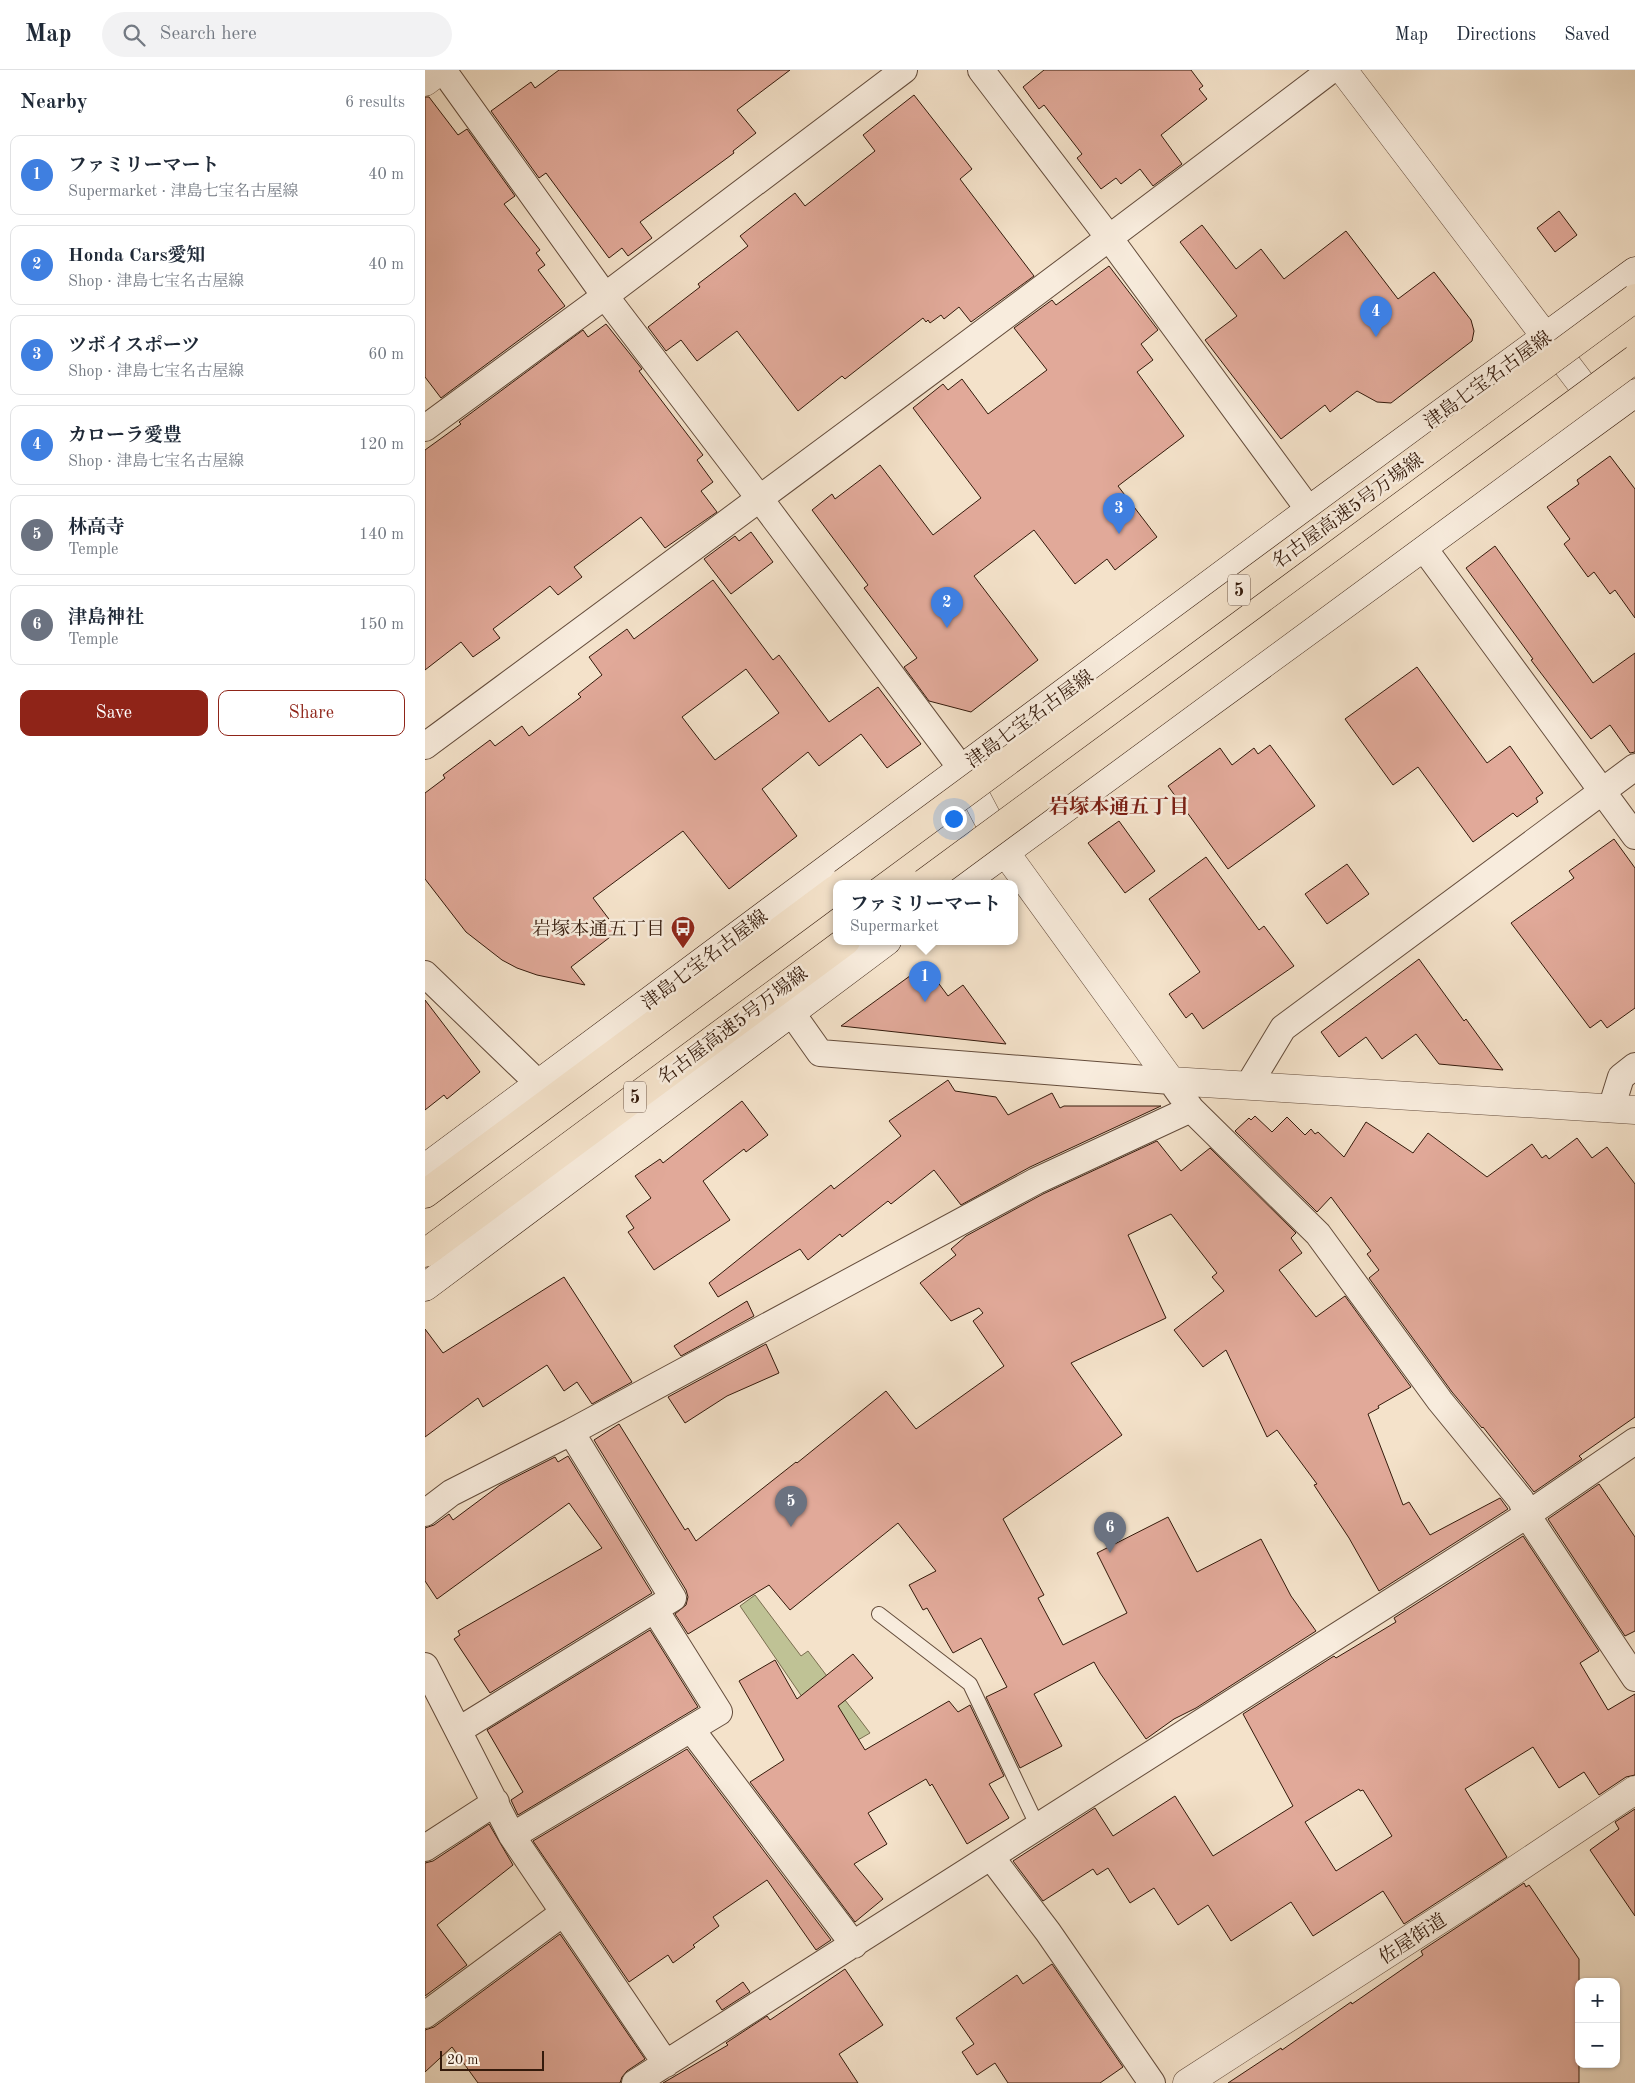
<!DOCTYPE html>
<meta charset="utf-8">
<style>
:root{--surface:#fff;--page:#f2f2f3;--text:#1f2937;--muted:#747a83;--line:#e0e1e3;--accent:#8f2418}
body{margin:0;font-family:"Old Standard TT","Noto Serif JP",serif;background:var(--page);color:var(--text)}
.controls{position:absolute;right:15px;bottom:15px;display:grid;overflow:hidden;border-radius:10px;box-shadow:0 1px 4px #0004}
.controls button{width:45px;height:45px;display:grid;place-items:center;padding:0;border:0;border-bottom:1px solid var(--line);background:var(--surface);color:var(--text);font:25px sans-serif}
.scale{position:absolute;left:15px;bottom:12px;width:104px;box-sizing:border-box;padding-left:5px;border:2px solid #341a0b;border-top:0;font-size:14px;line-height:18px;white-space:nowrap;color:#341a0b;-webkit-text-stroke:4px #f8ecdd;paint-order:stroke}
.you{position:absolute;left:528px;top:748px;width:18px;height:18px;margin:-12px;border:4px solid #fff;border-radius:50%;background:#1a73e8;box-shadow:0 0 0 8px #1a73e833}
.badge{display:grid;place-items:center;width:32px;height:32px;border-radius:50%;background:var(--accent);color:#fff;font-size:16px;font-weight:700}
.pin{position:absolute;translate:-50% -41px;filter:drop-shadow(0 1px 2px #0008)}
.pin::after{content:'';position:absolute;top:26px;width:18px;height:15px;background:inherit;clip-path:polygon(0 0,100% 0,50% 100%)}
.popup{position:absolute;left:408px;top:810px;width:185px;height:65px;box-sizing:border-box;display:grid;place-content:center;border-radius:10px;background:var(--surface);filter:drop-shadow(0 1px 4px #0005);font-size:16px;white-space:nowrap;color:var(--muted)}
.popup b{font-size:19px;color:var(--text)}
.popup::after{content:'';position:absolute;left:50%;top:100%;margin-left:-10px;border:10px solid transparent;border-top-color:var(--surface)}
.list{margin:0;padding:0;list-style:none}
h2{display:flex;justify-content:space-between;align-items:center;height:65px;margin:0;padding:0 20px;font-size:21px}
h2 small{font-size:16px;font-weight:400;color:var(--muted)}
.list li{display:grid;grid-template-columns:32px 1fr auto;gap:15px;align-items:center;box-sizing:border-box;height:80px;margin:0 10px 10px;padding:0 10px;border:1px solid var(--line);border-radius:10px}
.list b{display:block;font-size:19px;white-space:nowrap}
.list p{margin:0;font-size:16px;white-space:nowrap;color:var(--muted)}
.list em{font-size:16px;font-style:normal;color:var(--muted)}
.actions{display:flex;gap:10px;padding:15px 20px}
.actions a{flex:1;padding:11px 0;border:1px solid var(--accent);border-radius:10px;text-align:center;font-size:18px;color:var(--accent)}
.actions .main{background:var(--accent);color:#fff}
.icon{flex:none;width:28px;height:28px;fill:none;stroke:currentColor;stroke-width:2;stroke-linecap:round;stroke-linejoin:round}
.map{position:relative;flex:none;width:1210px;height:2013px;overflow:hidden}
header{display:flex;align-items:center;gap:30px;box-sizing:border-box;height:70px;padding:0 25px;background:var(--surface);border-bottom:1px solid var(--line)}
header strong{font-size:24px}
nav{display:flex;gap:28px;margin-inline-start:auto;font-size:18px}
.search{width:350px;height:45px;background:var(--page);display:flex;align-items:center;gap:12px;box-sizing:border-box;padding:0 18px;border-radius:28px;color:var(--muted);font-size:19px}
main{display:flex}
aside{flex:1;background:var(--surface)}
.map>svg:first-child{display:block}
</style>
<header>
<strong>Map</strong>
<div class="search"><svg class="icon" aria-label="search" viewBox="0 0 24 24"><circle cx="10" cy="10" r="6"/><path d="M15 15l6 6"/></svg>Search here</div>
<nav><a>Map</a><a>Directions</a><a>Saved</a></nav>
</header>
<main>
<aside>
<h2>Nearby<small>6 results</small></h2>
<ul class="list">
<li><span class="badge" style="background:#3f7fe0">1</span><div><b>ファミリーマート</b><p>Supermarket · 津島七宝名古屋線</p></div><em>40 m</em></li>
<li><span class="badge" style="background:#3f7fe0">2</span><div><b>Honda Cars愛知</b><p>Shop · 津島七宝名古屋線</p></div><em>40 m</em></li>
<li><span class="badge" style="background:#3f7fe0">3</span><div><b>ツボイスポーツ</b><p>Shop · 津島七宝名古屋線</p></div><em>60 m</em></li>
<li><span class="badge" style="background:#3f7fe0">4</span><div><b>カローラ愛豊</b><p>Shop · 津島七宝名古屋線</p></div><em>120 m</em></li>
<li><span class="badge" style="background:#6b7280">5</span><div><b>林高寺</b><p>Temple</p></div><em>140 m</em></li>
<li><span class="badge" style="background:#6b7280">6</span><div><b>津島神社</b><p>Temple</p></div><em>150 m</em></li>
</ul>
<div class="actions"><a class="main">Save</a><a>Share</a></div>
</aside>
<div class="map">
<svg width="1210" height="2013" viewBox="0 0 1210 2013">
<rect width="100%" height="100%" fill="#f4e2ca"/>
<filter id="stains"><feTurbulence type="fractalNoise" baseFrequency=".004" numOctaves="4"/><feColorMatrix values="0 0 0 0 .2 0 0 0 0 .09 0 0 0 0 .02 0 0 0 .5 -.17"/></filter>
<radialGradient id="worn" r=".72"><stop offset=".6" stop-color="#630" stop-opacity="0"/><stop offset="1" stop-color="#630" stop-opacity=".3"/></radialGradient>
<path fill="#bfc295" stroke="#7a6e50" d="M 330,1525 L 376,1586 L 383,1581 L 445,1663 L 414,1681 L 315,1536 Z"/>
<path fill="#e1a999" stroke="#341a0b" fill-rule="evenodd" d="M 134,0 L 365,0 L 312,40 L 331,63 L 308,81 L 309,83 L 215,152 L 227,168 L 203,186 L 197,178 L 184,188 L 121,103 L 114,108 L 66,41 L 106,12 L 110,18 Z
M 619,0 L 766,0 L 778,16 L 774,19 L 782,29 L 736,65 L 757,94 L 728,116 L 715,99 L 696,114 L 691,108 L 676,119 L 652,88 L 657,84 L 619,35 L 614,39 L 598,17 Z
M 489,25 L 547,99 L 535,109 L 609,206 L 546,252 L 534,237 L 519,249 L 516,245 L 505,253 L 503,250 L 501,252 L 498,248 L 420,309 L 417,306 L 373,341 L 312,261 L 272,291 L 256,270 L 241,281 L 223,257 L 275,217 L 273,214 L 323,176 L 315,166 L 370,123 L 380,136 L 450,81 L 438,65 Z
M 0,27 L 4,27 L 33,65 L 42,59 L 90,126 L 79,134 L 115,180 L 111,183 L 120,195 L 113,200 L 140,236 L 16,328 L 0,307 Z
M 1134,141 L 1152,165 L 1130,182 L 1112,158 Z
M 777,155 L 811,199 L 836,179 L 859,209 L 921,161 L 973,229 L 1009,202 L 1046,250 L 1049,261 L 1047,271 L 966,333 L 952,332 L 932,321 L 905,342 L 900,335 L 856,369 L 780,270 L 812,246 L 755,172 Z
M 684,196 L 733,260 L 716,274 L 728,290 L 712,302 L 759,366 L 693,416 L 732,467 L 690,500 L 682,489 L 650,514 L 609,460 L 549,506 L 613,590 L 546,642 L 504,631 L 479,597 L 492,588 L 439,518 L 443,515 L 387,440 L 407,424 L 410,429 L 455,395 L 508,465 L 556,428 L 488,338 L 518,314 L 523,320 L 537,309 L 563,344 L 622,300 L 589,258 L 627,230 L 631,235 Z
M 181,254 L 217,299 L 214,301 L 278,385 L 272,390 L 288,412 L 276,421 L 292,442 L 240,478 L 216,447 L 149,497 L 157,507 L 133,525 L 125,516 L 68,559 L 75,568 L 48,587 L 36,572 L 0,600 L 0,380 L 36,354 L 34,352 L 158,260 L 163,267 Z
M 1185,386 L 1210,419 L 1210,548 L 1190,520 L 1185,524 L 1169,502 L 1163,507 L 1139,474 L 1145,469 L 1122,437 L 1154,414 L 1152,410 Z
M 326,462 L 348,492 L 306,524 L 279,489 L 310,466 L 314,471 Z
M 1070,476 L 1168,613 L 1210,583 L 1210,682 L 1205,683 L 1185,655 L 1166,669 L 1106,590 L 1108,589 L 1041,498 Z
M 288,510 L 348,590 L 354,585 L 404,652 L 453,617 L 496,674 L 462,698 L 436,664 L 394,696 L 383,682 L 337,719 L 372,766 L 304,819 L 258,761 L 168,828 L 193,861 L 146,897 L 160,915 L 112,905 L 92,898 L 77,890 L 41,862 L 0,809 L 0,723 L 20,708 L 18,705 L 65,670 L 70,676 L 97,656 L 104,666 L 156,627 L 153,624 L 177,605 L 164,587 L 202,559 L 209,569 ZM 321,599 L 354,643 L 290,690 L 257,647 Z
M 992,597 L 1062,693 L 1085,676 L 1118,723 L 1111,728 L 1113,732 L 1092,747 L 1088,743 L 1048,772 L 993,697 L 968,715 L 920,649 Z
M 845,675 L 890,736 L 803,799 L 743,716 L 795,678 L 807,695 L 829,678 L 833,684 Z
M 694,751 L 730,801 L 700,823 L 663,773 Z
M 1189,769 L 1210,798 L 1210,938 L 1182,958 L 1176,950 L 1165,958 L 1086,853 L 1149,808 L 1144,801 Z
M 781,787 L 834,860 L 839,856 L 869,896 L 778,959 L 767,943 L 761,948 L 744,924 L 775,902 L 724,829 Z
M 922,794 L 944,824 L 902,854 L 880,824 Z
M 994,889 L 1039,951 L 1041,949 L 1078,1000 L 1014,994 L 991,964 L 957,989 L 941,967 L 914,987 L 896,962 Z
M 500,895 L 523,926 L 538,915 L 581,974 L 416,956 Z
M 0,930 L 55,1002 L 22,1029 L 19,1025 L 0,1040 Z
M 523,1010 L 530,1021 L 571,1027 L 583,1045 L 627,1023 L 635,1038 L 639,1036 L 736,1036 L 605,1097 L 536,1135 L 509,1100 L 466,1134 L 463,1131 L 417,1167 L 415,1164 L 383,1190 L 375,1179 L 293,1227 L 284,1213 L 406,1115 L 409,1119 L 476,1066 L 464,1051 Z
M 317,1031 L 343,1065 L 321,1082 L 319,1079 L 278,1111 L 305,1150 L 229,1200 L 203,1162 L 209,1158 L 201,1146 L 226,1128 L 210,1106 L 235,1089 L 238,1093 Z
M 830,1046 L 847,1062 L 862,1047 L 880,1065 L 886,1059 L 890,1064 L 893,1062 L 919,1087 L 941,1052 L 988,1083 L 1003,1063 L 1062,1107 L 1107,1074 L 1117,1088 L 1121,1085 L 1124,1089 L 1152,1068 L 1167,1088 L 1182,1077 L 1210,1114 L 1210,1347 L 1154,1386 L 1157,1389 L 1109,1422 L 1058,1357 L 1057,1358 L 1027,1322 L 944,1208 L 954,1200 L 942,1184 L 946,1181 L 906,1127 L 892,1142 L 810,1061 L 824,1048 L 826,1050 Z
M 732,1071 L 756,1101 L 785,1078 L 871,1163 L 866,1168 L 877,1183 L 854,1200 L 891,1247 L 920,1226 L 986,1317 L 953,1336 L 954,1338 L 943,1344 L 978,1435 L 984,1432 L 1005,1465 L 1075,1428 L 1083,1439 L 954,1521 L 924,1468 L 889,1415 L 892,1414 L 852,1360 L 842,1367 L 801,1280 L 778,1297 L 749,1260 L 799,1221 L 787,1207 L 792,1203 L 746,1144 L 703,1165 L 741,1248 L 646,1293 L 697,1365 L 578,1449 L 619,1525 L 613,1528 L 638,1575 L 702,1543 L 672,1483 L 743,1447 L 772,1502 L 836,1469 L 866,1526 L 891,1561 L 771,1638 L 749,1649 L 721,1669 L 675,1603 L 669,1592 L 609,1624 L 637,1676 L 595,1698 L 561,1627 L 582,1617 L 556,1568 L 528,1583 L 502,1538 L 498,1540 L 484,1515 L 511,1501 L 473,1453 L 365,1540 L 344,1515 L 263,1564 L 250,1544 L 261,1535 L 263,1527 L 261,1520 L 169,1370 L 194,1354 L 260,1460 L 263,1458 L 271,1471 L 371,1392 L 372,1393 L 461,1321 L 491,1359 L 579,1296 L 548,1251 L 558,1243 L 554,1238 L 526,1251 L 495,1213 L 531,1185 L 526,1179 L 541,1166 L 618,1124 Z
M 139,1207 L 207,1312 L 167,1334 L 152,1312 L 139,1321 L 122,1295 L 58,1337 L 53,1328 L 0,1367 L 0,1259 L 18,1283 Z
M 322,1231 L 329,1246 L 256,1286 L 249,1276 Z
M 341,1274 L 354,1303 L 302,1326 L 260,1353 L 243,1327 Z
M 143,1386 L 227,1523 L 65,1623 L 29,1569 L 35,1565 L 33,1561 L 177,1478 L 144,1433 L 12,1529 L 0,1511 L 0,1458 L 9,1455 L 24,1444 L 28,1450 L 75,1415 L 130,1387 L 133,1392 Z
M 1174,1414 L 1210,1467 L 1210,1561 L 1200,1566 L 1123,1449 Z
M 1098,1466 L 1174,1581 L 1155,1593 L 1183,1640 L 1210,1624 L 1210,1705 L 1201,1707 L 1174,1725 L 1159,1702 L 1134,1718 L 1108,1677 L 1040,1719 L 1082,1787 L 979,1854 L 958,1821 L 888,1866 L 866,1832 L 806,1871 L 783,1835 L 753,1855 L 729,1818 L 705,1833 L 683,1798 L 672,1805 L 668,1799 L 618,1831 L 588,1791 L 670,1738 L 688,1766 L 750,1726 L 788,1786 L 868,1736 L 818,1644 L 909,1586 L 911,1588 L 971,1552 L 969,1548 ZM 934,1719 L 935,1721 L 938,1720 L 967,1766 L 911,1801 L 880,1752 Z
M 225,1560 L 273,1637 L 93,1745 L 86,1730 L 98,1722 L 62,1660 Z
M 428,1584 L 448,1608 L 413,1636 L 440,1680 L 524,1631 L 533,1642 L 545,1635 L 579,1706 L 564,1714 L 584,1748 L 542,1774 L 507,1714 L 505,1716 L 501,1709 L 443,1743 L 462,1774 L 429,1794 L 458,1829 L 430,1852 L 325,1712 L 359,1690 L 314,1611 L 350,1590 L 372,1629 Z
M 262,1679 L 406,1870 L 391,1880 L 342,1810 L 288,1847 L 294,1856 L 268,1875 L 270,1877 L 248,1893 L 243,1885 L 204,1912 L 108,1771 Z
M 1210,1739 L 1210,1846 L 1165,1780 L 1194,1759 L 1190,1752 Z
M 64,1754 L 88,1795 L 12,1855 L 42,1895 L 0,1926 L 0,1793 L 8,1791 Z
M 1099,1813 L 1101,1817 L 1104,1815 L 1154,1889 L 1154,2013 L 803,2013 L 856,1978 L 857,1980 L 926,1932 L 927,1934 L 998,1885 L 996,1881 Z
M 135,1864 L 220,1989 L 202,2001 L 197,2007 L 195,2013 L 53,2013 L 27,1977 L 0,2002 L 0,1960 L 9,1957 Z
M 627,1894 L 698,1997 L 675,2013 L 583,2013 L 570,1993 L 552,2005 L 537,1982 L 549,1974 L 531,1948 L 592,1905 L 598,1914 Z
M 420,1899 L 458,1955 L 414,1984 L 433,2013 L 238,2013 L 303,1975 L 301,1973 L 342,1946 L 345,1950 Z
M 318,1912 L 325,1922 L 297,1940 L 291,1931 Z"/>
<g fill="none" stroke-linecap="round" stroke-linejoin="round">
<defs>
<path id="service" d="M 454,1544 L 545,1614 L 613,1757"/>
<path id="minor" d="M 18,0 L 180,226 L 335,429 L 536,698
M 556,0 L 685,169 L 884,440
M 0,358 L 180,226 L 479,0
M 998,477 L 1210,766
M 0,676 C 303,452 607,228 906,0
M 0,904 L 113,1013
M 366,942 L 395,983 L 746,1011 L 766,1039 L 893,1164 L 1015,1331 L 1096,1430 L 1102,1445 L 1210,1608
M 823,1016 L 858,958 L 1210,697
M 1186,1039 L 1196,1007 L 1210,996
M 0,1443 L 26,1423 L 146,1362 L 611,1111 L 766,1039
M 0,1596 L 87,1766 L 241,1994
M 266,1659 L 429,1875
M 34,1660 L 248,1528 L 146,1362
M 87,1766 L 294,1642 L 230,1540
M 0,1778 L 71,1732
M 566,1787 L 623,1862 L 727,2013
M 0,1945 L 138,1843
M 210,2013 L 1102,1445 L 1210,1371"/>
<path id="tertiary" d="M 918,0 L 1177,341
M 0,12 L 16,0
M 536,698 L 580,782 L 746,1011 L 1210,1040
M 762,2013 L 1059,1821 L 1210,1720"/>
<path id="secondary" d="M 538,813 L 1210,323
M 0,1098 L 884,440 L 1210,201
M 0,1217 L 462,871"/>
<path id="motorway" d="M 0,1124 L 411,819
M 0,1183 L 421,871"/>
</defs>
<use href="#service" stroke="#644c3b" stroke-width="16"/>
<use href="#minor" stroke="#644c3b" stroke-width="28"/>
<use href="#tertiary" stroke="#644c3b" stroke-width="29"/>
<use href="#secondary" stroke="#341a0b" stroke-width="29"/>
<use href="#motorway" stroke="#341a0b" stroke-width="29"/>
<use href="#service" stroke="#f8ecdd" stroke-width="14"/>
<use href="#minor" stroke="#f8ecdd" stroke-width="26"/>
<use href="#tertiary" stroke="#f8ecdd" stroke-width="28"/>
<use href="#secondary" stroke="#f8ecdd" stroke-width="28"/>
<use href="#motorway" stroke="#f4e2ca" stroke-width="28"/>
<defs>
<path id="motorway-bridge" d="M 418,813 L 1210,228
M 499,813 L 1210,289"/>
</defs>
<use href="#motorway-bridge" stroke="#341a0b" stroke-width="29" stroke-linecap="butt"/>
<use href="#motorway-bridge" stroke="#f4e2ca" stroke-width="28"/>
</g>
<defs>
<symbol id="bus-pin" viewBox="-11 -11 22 30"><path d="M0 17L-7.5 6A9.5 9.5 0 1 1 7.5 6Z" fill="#8f2418" stroke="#f8ecdd"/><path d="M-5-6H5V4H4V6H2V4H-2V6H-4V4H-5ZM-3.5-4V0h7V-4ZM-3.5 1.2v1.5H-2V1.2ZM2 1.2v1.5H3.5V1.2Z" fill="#fff"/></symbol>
</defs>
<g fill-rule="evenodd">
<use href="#bus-pin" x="244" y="844" width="28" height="38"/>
</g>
<g text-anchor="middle" stroke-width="5" stroke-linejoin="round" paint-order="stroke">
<g fill="#f8ecdd" stroke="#6f594a" stroke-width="1">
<rect x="803" y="504.5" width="22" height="31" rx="4"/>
<rect x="199" y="1011.5" width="22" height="31" rx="4"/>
</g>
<g font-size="18" font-weight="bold" fill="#341a0b">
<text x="814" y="526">5</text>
<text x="210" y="1033">5</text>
</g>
<g font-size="19" fill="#341a0b" stroke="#f8ecdd">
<text transform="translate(1062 309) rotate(-36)" y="7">津島七宝名古屋線</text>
<text transform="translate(922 440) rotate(-36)" y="7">名古屋高速5号万場線</text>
<text transform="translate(604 648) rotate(-36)" y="7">津島七宝名古屋線</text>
<text transform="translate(279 889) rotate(-37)" y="7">津島七宝名古屋線</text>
<text transform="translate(307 955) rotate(-37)" y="7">名古屋高速5号万場線</text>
<text transform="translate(987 1868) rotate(-33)" y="7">佐屋街道</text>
</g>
<g font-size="19" fill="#341a0b" stroke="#f8ecdd" text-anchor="end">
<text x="240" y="865">岩塚本通五丁目</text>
</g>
<g font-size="20" font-weight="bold" fill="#7a1f14" stroke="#f8ecdd">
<text x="694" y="743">岩塚本通五丁目</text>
</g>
</g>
<rect width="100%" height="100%" filter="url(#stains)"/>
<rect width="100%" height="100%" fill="url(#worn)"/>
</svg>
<div class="controls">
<button>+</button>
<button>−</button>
</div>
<div class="scale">20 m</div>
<div class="you"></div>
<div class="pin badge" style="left:500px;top:932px;background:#3f7fe0">1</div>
<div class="popup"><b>ファミリーマート</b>Supermarket</div>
<div class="pin badge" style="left:522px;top:558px;background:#3f7fe0">2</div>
<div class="pin badge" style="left:694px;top:464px;background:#3f7fe0">3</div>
<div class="pin badge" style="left:951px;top:267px;background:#3f7fe0">4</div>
<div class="pin badge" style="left:366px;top:1457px;background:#6b7280">5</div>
<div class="pin badge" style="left:685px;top:1483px;background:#6b7280">6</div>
</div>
</main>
